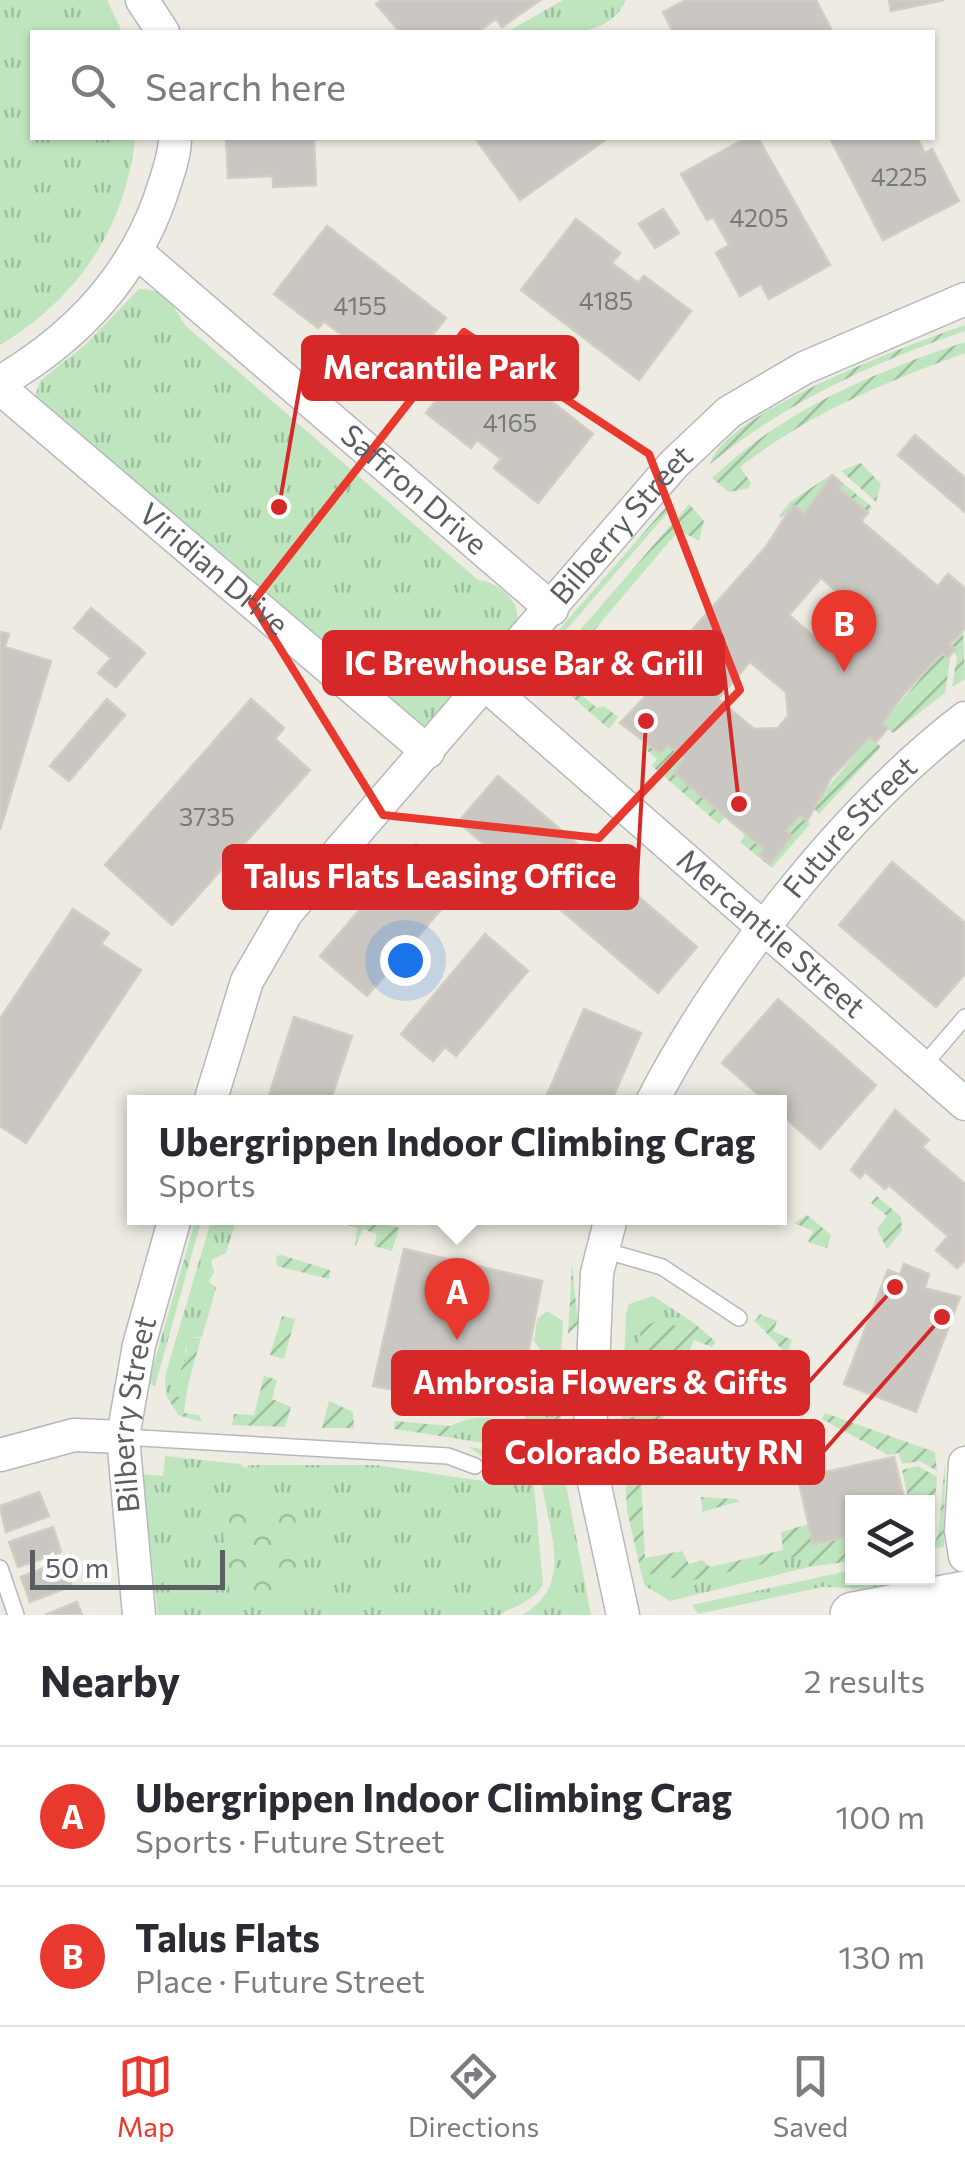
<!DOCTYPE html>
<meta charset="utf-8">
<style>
:root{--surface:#fff;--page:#f2f2f3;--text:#2b2b33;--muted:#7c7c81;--line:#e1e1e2;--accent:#e9382d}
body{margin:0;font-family:Commissioner,sans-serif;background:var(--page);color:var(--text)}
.controls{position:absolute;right:30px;bottom:30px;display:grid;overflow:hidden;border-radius:0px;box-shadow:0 2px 8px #0004}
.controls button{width:90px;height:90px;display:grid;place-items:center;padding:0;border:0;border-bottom:2px solid var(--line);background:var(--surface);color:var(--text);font:50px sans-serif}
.scale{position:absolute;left:30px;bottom:25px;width:195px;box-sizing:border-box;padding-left:10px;border:5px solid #5b5f63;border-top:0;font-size:28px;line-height:35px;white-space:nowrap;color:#5b5f63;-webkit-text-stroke:8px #fff;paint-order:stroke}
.you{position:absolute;left:405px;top:960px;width:35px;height:35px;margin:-25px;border:8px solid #fff;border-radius:50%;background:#1a73e8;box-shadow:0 0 0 15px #1a73e833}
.badge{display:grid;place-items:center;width:65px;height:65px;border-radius:50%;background:var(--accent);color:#fff;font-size:32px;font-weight:700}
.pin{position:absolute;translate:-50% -82px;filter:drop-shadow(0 2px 5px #0008)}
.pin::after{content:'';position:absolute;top:52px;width:35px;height:30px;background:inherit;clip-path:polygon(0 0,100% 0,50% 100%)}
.popup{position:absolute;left:127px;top:1095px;width:660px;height:130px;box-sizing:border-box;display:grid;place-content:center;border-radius:0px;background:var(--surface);filter:drop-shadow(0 2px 8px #0005);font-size:32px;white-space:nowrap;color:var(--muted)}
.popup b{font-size:38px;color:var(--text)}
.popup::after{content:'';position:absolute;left:50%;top:100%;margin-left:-20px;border:20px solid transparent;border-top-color:var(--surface)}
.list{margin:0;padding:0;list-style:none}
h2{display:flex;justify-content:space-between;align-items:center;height:130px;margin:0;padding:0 40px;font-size:42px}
h2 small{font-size:32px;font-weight:400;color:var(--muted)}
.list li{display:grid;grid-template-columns:65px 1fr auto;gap:30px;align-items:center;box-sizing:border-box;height:140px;padding:0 40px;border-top:2px solid var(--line)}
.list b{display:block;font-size:38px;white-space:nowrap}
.list p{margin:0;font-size:32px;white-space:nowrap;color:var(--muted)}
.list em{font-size:32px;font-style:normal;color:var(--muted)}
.icon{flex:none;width:55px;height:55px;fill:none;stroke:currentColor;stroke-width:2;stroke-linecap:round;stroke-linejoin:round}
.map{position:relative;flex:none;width:965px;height:1615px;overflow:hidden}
.search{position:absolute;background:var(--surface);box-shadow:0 2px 8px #0004;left:30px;right:30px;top:30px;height:110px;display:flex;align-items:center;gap:25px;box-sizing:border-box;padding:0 35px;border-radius:0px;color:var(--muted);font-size:38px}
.sheet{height:410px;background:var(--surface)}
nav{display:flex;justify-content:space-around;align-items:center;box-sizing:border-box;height:140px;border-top:2px solid var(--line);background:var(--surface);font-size:28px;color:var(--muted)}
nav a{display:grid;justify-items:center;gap:5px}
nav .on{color:var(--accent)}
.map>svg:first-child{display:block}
</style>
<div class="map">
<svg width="965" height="1615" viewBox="0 0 965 1615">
<defs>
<pattern id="grass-tufts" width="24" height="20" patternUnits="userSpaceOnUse" patternTransform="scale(2.5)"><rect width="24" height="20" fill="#bfe5be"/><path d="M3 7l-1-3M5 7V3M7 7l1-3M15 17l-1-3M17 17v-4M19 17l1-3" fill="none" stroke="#9ebd9e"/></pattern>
<pattern id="forest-crowns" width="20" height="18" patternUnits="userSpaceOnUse" patternTransform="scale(2.5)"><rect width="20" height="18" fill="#bfe5be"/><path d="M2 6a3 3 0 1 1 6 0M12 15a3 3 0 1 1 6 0" fill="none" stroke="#9ebd9e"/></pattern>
<pattern id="garden-furrows" width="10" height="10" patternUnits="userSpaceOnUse" patternTransform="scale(2.5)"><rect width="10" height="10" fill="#bfe5be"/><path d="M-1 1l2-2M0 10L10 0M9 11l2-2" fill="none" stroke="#9ebd9e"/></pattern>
</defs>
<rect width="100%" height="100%" fill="#eeebe2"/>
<path fill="url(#grass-tufts)" d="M 0,0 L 107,0 L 122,32 L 32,32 L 32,138 L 135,138 C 126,227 77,299 0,345 Z
M 563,0 L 626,0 C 608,43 544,33 507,32 Z
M 139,289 C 172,289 172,309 187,327 L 478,580 C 499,582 524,603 516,626 L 430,723 L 417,727 L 34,400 L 40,381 L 86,344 Z
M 196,1218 L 202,1218 L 155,1386 L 148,1384 Z
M 212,1218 L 237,1218 L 226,1253 L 211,1260 L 214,1272 L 209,1281 L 216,1288 L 202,1337 L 191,1337 L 185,1349 L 187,1358 L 182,1366 L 189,1381 L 186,1398 L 166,1395 L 165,1376 Z
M 653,1296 L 694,1323 L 683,1329 L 659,1321 L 643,1325 C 637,1354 651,1390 636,1416 L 622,1420 L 626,1313 L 629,1304 Z
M 538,1350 L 553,1350 L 553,1437 L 549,1447 L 539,1452 L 453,1438 L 450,1426 C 478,1414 489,1416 517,1427 L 524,1423 Z
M 469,1447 L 519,1455 L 532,1464 L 543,1584 C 534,1602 515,1605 500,1615 L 158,1615 L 142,1474 L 163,1476 L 165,1456 L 240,1464 L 247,1469 L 248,1465 L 376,1465 L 489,1482 L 485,1459 Z
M 551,1460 L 564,1474 L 591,1615 L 522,1615 C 579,1583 544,1524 541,1473 Z
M 808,1554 L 812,1556 L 809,1567 L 670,1601 L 645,1586 L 641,1572 L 688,1580 Z
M 852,1570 L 852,1578 L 914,1578 L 913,1583 L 869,1589 L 822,1587 L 698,1614 L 692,1605 Z"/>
<path fill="url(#forest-crowns)" d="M 293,1498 L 304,1596 L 231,1604 L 220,1506 Z"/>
<path fill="url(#garden-furrows)" d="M 965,325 L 965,331 C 872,363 786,402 710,464 C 724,412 914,343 965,325 Z
M 965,342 L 965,353 C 885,382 808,414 740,467 L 751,483 L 749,488 L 729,492 L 712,478 C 782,411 874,372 965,342 Z
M 861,463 L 881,484 L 876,502 L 841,471 Z
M 832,474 L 872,507 L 868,513 L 839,488 L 832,475 L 804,514 L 793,505 L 781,518 L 779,516 L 790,502 Z
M 676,503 L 534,667 L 531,667 L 524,660 L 539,643 L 550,640 L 666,507 Z
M 689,504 L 704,521 L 699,541 L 679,530 L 569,660 L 557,667 L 576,680 L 573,688 L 597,708 L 604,706 L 618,717 L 609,729 L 544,672 Z
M 963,627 L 965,679 L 952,687 L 957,657 L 949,644 Z
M 942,653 L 950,660 L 945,693 L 893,733 L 882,724 Z
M 870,737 L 881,747 L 819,814 L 812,806 Z
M 647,742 L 660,753 L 668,745 L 684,758 L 675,774 L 725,817 L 719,824 L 652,766 L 657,759 L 643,747 Z
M 800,815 L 810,824 L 772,868 L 740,842 L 746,834 L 764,849 L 760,855 L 770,864 L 791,836 L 786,831 Z
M 877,1196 L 901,1217 L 902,1231 L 887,1249 L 877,1229 L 887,1216 L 871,1203 Z
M 807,1215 L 831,1235 L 827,1248 L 808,1242 L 813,1231 L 794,1223 Z
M 324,1218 L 364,1218 L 399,1228 L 392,1251 L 374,1246 L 377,1234 L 363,1229 L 355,1247 L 357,1228 Z
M 281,1255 L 330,1270 L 329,1279 L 277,1266 L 276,1256 Z
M 572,1264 L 578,1324 L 568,1334 Z
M 760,1314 L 777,1321 L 773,1331 L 792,1340 L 787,1354 L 755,1321 Z
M 282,1316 L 295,1319 L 284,1359 L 270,1355 Z
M 659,1321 L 683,1328 L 694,1323 L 716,1342 L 712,1347 L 694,1340 L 666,1409 L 663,1419 L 680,1426 L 680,1434 L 651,1431 L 641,1478 L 645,1558 L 682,1551 L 689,1564 L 702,1560 L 710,1567 L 783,1550 L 781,1532 L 809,1524 L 814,1544 L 852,1536 L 852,1561 L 809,1567 L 808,1554 L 688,1581 L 641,1572 L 627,1510 L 622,1420 L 636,1416 L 642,1405 L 640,1334 L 643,1325 Z
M 192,1337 L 201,1338 L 189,1381 L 181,1369 L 187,1358 L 186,1343 Z
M 553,1356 L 561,1356 L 561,1439 L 557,1448 L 542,1451 L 553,1437 Z
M 264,1376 L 277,1380 L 272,1399 L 291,1407 L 285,1427 L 232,1425 L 234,1414 L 254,1415 Z
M 166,1395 L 186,1398 L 184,1413 L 199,1415 L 202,1422 L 178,1415 Z
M 329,1401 L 353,1412 L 354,1428 L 322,1428 Z
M 825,1413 L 935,1452 L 937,1471 L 920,1461 L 902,1464 L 899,1453 L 888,1455 L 822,1419 Z
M 395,1421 L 450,1426 L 453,1438 L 394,1429 Z
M 945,1462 L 944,1547 L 932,1549 L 938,1535 Z
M 918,1466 L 937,1477 L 933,1531 L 928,1544 L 928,1502 L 909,1502 L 902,1470 Z
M 701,1497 L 736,1499 L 740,1501 L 702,1512 Z"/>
<path fill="#bfe5be" d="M 547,1311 L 563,1321 L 561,1356 L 542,1352 L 534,1341 L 537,1319 Z"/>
<path fill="#cac7c2" stroke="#d2ccc1" stroke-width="2.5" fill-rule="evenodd" d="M 382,0 L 540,0 L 502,27 L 496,19 L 477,32 L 400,32 L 376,4 Z
M 686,0 L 816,0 L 831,29 L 823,32 L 673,32 L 663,12 Z
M 889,0 L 944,0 L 891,11 Z
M 226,138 L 314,138 L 316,185 L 273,187 L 273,176 L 228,178 Z
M 475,138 L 608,138 L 520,200 Z
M 746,138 L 758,138 L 830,265 L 769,299 L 761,284 L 740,296 L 716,253 L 729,245 L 713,217 L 707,220 L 681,174 Z
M 830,138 L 917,138 L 925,153 L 932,149 L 959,201 L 883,240 Z
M 663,209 L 679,233 L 655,248 L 639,224 Z
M 576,219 L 620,253 L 612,263 L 638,283 L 644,276 L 691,311 L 639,380 L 521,290 Z
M 327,226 L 446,318 L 408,367 L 398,359 L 381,380 L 342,350 L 349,341 L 324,321 L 318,328 L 274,294 Z
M 480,345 L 593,434 L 538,503 L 494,468 L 501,459 L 477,440 L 471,448 L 426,413 Z
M 915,435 L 965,478 L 965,512 L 898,455 Z
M 832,475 L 842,484 L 839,488 L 868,513 L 861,521 L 934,583 L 938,586 L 948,574 L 965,588 L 965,628 L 949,644 L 955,649 L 948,658 L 942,653 L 903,695 L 882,724 L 888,728 L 876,742 L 870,737 L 831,778 L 807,821 L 800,815 L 786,831 L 792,836 L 770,864 L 759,855 L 764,849 L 674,773 L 684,758 L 668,745 L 660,753 L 620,723 L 660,681 L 653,674 L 766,547 L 793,505 L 804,514 ZM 821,578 L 858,610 L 859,633 L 850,644 L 826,647 L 789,615 ZM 750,662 L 786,692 L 788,716 L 778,728 L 754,729 L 718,699 Z
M 91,608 L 145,653 L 116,687 L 98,673 L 111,658 L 74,628 Z
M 0,632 L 9,634 L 5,647 L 51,661 L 0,830 Z
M 107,699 L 125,715 L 69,781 L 50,766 Z
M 251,699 L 284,728 L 275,739 L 310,770 L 172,925 L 105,865 Z
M 498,776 L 697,947 L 658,993 L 458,822 Z
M 416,844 L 463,884 L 367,996 L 320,956 Z
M 892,862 L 965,923 L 965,974 L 936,1007 L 839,925 Z
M 73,909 L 109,933 L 101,944 L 141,970 L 26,1143 L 0,1126 L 0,1019 Z
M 485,934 L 528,971 L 456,1056 L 445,1047 L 433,1061 L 401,1034 Z
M 778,999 L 876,1085 L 820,1149 L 780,1113 L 780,1102 L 767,1102 L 722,1063 Z
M 584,1009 L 641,1033 L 611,1102 L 544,1102 Z
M 294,1017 L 352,1036 L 330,1102 L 267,1102 Z
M 895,1110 L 929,1140 L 922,1147 L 965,1184 L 965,1260 L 957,1268 L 936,1250 L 948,1236 L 889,1185 L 885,1189 L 865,1172 L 860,1178 L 851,1170 Z
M 404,1249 L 542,1281 L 517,1411 L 373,1386 Z
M 904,1264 L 929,1274 L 925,1288 L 960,1297 L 916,1412 L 844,1384 L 888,1270 L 900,1275 Z
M 894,1457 L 905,1502 L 852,1502 L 852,1536 L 813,1544 L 798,1478 Z
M 39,1492 L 49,1516 L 6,1532 L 0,1506 Z
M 53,1527 L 61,1552 L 18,1567 L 9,1542 Z
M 62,1561 L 72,1586 L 30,1602 L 21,1577 Z
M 77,1602 L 82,1615 L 45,1615 Z"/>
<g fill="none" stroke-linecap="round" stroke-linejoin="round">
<defs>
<path id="service" d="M 923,1066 L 965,1017
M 603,1250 L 662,1267 L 739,1318
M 123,1437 L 448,1456 L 475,1466
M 0,1568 L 16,1615"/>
<g id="minor">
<path d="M 142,0 L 163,32"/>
<path id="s1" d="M 137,252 L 552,609"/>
<path d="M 0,382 C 74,339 131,280 160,198 C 166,179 175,157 175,138"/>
<path id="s2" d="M 0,388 L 428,752"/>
<path id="s3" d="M 486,685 L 965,1104"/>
<path id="s4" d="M 210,1102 L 247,981 L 287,912 L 674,464 L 729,412 L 804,368 L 965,299"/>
<path id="s5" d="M 652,1102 C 720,970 846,809 965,718"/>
<path d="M 611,1218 L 597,1273 L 589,1459 L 623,1615"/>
<path d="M 0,1455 L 74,1435 L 123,1437"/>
<path d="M 965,1463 L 961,1531 L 965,1556"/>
<path id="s6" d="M 139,1615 L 123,1437 L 139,1345 L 175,1218"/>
</g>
<path id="secondary" d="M 853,1615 L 965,1594"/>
</defs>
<use href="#service" stroke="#b5b8bd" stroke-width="18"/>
<use href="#minor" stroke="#b5b8bd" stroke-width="35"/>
<use href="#secondary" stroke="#b6b9bf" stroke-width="48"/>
<use href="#service" stroke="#fff" stroke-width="15"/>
<use href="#minor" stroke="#fff" stroke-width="32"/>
<use href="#secondary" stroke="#fff" stroke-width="45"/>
</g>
<path fill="none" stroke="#e9382d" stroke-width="8" stroke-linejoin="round" d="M 464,332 L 649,454 L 740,690 L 599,838 L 383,815 L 252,603 Z"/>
<g text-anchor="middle" stroke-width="9" stroke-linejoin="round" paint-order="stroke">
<g font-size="25" fill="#77797b">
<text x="899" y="186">4225</text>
<text x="759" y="227">4205</text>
<text x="606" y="310">4185</text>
<text x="360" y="315">4155</text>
<text x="510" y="432">4165</text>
<text x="207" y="826">3735</text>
</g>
<g font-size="30" fill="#5b5f63" stroke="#fff">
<text dy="10" stroke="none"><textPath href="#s1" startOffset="365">Saffron Drive</textPath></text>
<text dy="10" stroke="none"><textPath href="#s4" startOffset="718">Bilberry Street</textPath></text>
<text dy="10" stroke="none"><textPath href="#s2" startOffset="280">Viridian Drive</textPath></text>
<text dy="10" stroke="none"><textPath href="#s5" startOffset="340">Future Street</textPath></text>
<text dy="10" stroke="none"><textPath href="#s3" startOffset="378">Mercantile Street</textPath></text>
<text dy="10" stroke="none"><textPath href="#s6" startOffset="202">Bilberry Street</textPath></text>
</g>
</g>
<path fill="none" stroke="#d62828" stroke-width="4" d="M279 507L303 368M739 804L723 663M646 721L637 877M895 1287L808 1383M942 1317L823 1452"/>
<g fill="#d62828" stroke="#fff" stroke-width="4">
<circle cx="279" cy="507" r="10"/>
<circle cx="739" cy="804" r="10"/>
<circle cx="646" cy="721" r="10"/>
<circle cx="895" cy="1287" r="10"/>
<circle cx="942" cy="1317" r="10"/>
</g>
<g fill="#d62828" stroke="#d62828" stroke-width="4">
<rect x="303" y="337" width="274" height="62" rx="10"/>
<rect x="324" y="632" width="399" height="62" rx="10"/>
<rect x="224" y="846" width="413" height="62" rx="10"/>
<rect x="393" y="1352" width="415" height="62" rx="10"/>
<rect x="484" y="1421" width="339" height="62" rx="10"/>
</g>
<g font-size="32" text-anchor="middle" font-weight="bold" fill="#fff">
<text x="440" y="379">Mercantile Park</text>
<text x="524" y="675">IC Brewhouse Bar &amp; Grill</text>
<text x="430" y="888">Talus Flats Leasing Office</text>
<text x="600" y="1394">Ambrosia Flowers &amp; Gifts</text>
<text x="654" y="1464">Colorado Beauty RN</text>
</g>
</svg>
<div class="controls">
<button><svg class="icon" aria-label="layers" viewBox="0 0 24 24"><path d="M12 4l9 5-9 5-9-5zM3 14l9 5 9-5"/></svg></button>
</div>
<div class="scale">50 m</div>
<div class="you"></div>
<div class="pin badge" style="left:457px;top:1340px">A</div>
<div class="popup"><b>Ubergrippen Indoor Climbing Crag</b>Sports</div>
<div class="pin badge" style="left:844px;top:672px">B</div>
<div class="search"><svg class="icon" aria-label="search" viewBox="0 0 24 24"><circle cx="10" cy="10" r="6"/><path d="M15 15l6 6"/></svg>Search here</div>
</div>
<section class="sheet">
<h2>Nearby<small>2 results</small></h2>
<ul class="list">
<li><span class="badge">A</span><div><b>Ubergrippen Indoor Climbing Crag</b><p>Sports · Future Street</p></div><em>100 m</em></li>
<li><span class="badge">B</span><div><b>Talus Flats</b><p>Place · Future Street</p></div><em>130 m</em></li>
</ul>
</section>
<nav>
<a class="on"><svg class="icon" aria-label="map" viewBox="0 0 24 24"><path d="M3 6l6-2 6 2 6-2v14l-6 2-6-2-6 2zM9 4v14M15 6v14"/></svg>Map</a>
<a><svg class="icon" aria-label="directions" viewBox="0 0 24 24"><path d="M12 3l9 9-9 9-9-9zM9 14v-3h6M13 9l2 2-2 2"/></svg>Directions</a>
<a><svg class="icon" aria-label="saved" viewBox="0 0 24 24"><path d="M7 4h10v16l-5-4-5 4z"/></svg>Saved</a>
</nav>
